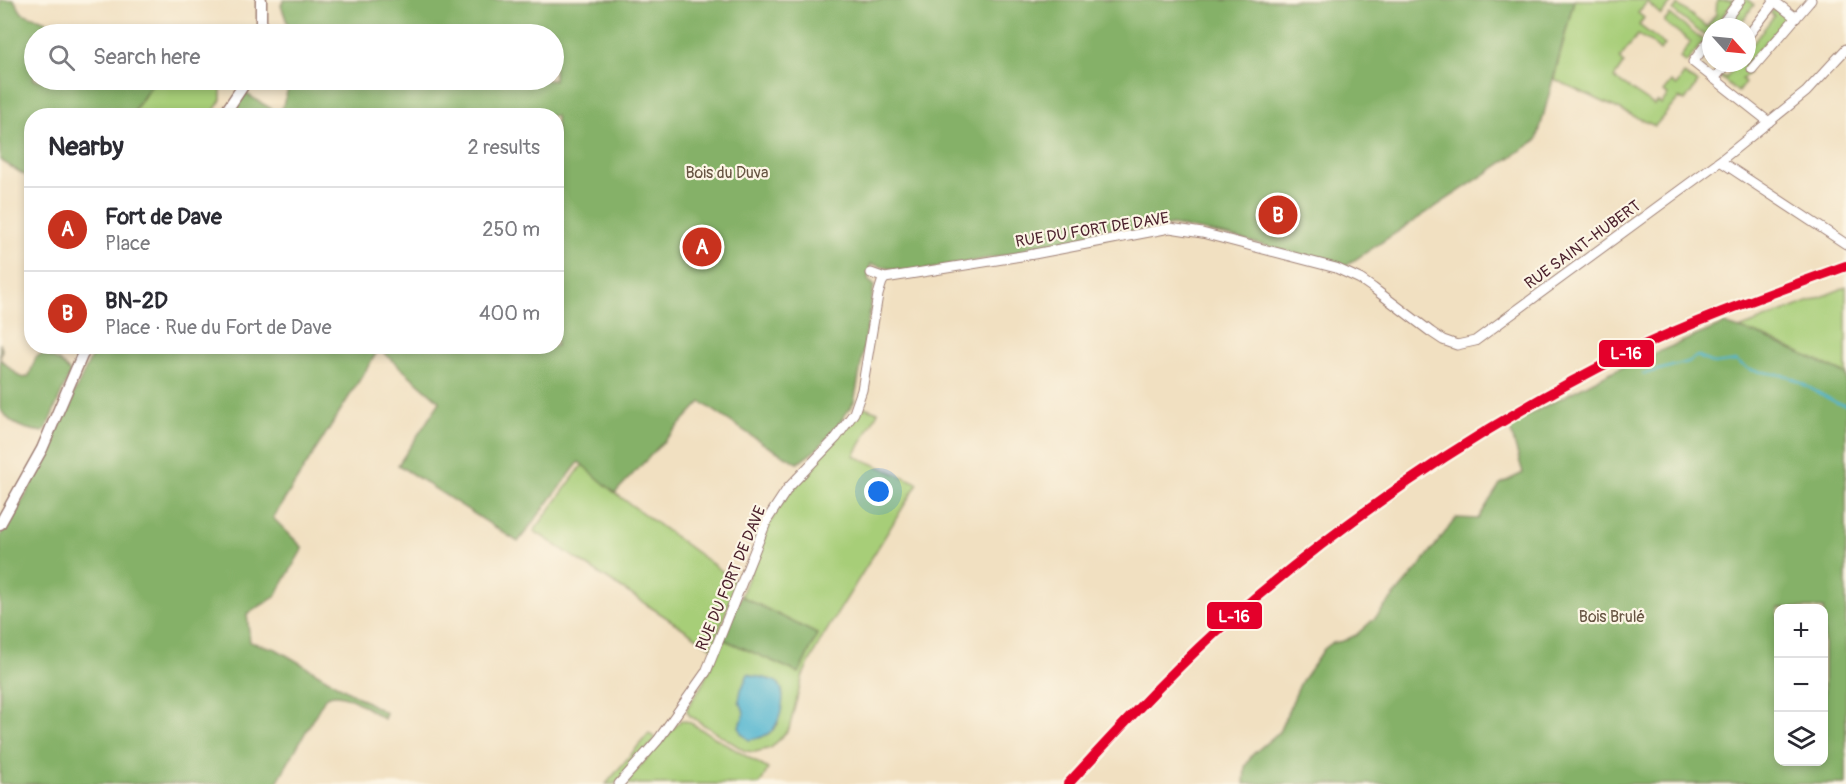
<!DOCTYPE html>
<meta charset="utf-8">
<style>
:root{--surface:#fff;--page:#f7f7f7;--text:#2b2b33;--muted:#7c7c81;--line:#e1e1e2;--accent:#c8321e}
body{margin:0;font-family:Pangolin,sans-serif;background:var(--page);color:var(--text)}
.controls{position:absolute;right:18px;bottom:18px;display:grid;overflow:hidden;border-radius:12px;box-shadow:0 3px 9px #0003}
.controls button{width:54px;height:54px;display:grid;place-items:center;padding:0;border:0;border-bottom:2px solid var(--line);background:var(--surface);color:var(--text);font:30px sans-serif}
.compass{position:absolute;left:1702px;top:18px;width:54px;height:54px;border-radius:50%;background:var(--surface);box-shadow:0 3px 9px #0003;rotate:117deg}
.you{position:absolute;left:879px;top:492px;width:21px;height:21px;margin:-15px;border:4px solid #fff;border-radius:50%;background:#1a73e8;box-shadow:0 0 0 9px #1a73e833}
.badge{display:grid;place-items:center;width:39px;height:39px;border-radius:50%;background:var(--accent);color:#fff;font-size:20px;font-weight:700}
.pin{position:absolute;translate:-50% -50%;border:3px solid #fff;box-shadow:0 2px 6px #0006}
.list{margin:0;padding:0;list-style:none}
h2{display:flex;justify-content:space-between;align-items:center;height:78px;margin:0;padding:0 24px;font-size:26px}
h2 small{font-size:20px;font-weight:400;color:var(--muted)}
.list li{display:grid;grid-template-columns:39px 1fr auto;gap:18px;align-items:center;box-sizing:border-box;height:84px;padding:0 24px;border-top:2px solid var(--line)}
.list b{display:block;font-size:22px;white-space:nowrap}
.list p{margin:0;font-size:20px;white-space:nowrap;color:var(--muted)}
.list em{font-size:20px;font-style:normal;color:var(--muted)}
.icon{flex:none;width:33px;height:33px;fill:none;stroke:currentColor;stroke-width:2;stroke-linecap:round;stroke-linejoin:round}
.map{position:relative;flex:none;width:1846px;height:784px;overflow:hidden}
.search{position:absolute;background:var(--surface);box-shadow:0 3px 9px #0003;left:24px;top:24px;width:540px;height:66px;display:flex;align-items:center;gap:15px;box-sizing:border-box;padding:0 21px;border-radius:33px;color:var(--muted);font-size:22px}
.panel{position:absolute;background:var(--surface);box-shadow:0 3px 9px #0003;left:24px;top:108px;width:540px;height:246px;border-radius:24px}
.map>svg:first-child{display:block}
</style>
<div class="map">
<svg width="1846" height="784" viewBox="0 0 1846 784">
<rect width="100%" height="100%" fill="#fcf5e5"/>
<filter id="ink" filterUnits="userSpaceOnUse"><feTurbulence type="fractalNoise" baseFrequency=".0167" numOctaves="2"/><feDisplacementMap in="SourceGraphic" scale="12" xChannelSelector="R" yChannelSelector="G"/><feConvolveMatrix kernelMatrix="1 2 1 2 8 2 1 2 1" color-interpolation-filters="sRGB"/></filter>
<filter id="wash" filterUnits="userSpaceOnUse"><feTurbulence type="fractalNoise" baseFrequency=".008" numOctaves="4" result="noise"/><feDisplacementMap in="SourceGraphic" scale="24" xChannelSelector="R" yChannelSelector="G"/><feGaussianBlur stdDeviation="1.35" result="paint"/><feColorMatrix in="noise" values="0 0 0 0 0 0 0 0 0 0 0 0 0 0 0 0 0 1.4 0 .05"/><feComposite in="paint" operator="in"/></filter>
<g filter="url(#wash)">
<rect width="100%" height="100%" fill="#f1e0c1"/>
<path fill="#a7ce78" stroke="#787652" stroke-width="1.5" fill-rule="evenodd" d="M 1574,0 L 1669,0 L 1672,2 L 1661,15 L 1647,2 L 1638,13 L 1644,18 L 1639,25 L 1665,45 L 1660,51 L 1651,42 L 1638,35 L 1620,58 L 1624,63 L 1614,78 L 1654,105 L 1657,101 L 1661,104 L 1668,95 L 1663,92 L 1671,82 L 1676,86 L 1684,74 L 1698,83 L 1685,101 L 1679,98 L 1655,126 L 1554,79 Z
M 1717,0 L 1735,0 L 1714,27 L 1711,27 L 1711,31 L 1706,37 L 1673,11 L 1678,5 L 1707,27 L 1716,14 Z
M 1745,0 L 1748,0 L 1754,5 L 1738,27 L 1724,27 Z
M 1773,10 L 1778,10 L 1788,18 L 1789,20 L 1768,44 L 1765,42 L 1744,67 L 1749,73 L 1742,79 L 1745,82 L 1738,92 L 1721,78 L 1721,75 L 1726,78 L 1738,63 L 1747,63 L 1747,51 L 1774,16 L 1770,13 Z
M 1670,15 L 1704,41 L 1686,63 L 1680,58 L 1691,42 L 1664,22 Z
M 155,80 L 209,80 L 221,86 L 221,100 L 211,115 L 131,116 Z
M 1846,287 L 1846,374 L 1762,336 L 1739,329 Z
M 861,406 L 878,412 L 854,456 L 918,483 L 821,640 L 803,675 L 789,729 L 771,748 L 755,752 L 745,751 L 690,716 L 687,711 L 687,708 L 702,685 L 723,639 L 799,673 L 817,634 L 741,596 L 770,522 L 783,501 ZM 758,679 L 770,679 L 778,724 L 770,733 L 760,738 L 739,726 L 744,719 L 745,710 Z
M 583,464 L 615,493 L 737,582 L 713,648 L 534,531 Z
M 681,720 L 689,722 L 768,769 L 760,784 L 624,784 Z
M 649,733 L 656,739 L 615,784 L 606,784 Z"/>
<path fill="#85b168" stroke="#68684a" stroke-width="1.5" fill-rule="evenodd" d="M 0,0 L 14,0 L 22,13 L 80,34 L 34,34 L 34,80 L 155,80 L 131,115 L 32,116 L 31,179 L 0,160 Z
M 284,0 L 1574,0 L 1537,140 L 1344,267 L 1230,236 L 1172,225 L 908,273 L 871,264 L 868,280 L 874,285 L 860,371 L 854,402 L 836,428 L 817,449 L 798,463 L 767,446 L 701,402 L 615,493 L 579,462 L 518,542 L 398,465 L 440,402 L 379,349 L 273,518 L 303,548 L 275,597 L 247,614 L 250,642 L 276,649 L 386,713 L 384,719 C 369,710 341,687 325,698 L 276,784 L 0,784 L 0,536 L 16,512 L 27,493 L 96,347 L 556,346 L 556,116 L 229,115 L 245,93 L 280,114 L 291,80 L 554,80 L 554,34 L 291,34 L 281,5 Z
M 1724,324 L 1762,336 L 1846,374 L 1846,784 L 1244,784 L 1245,767 L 1252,755 L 1279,732 L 1301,682 L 1324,649 L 1332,643 L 1343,641 L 1356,635 L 1376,617 L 1419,567 L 1456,518 L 1478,519 L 1500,484 L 1523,473 L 1509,425 L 1613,371 ZM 1824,608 L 1824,762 L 1778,762 L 1778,608 Z
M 0,343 L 2,349 L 0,359 L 19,376 L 24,378 L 29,376 L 36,357 L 42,354 C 53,357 64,363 70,373 L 46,429 L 43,432 C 23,429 12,426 0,409 Z
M 741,596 L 817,634 L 799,673 L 723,639 Z"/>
<path fill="#52b6d0" stroke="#4e6a7e" stroke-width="1.5" d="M 748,674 C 757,678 774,678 779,684 C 784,691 783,699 782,707 C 778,728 771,737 749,740 L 741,733 L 739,726 C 746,716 745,711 739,701 L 741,690 Z"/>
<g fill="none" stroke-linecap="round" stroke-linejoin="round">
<path stroke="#52b6d0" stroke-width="2" d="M 1643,374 L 1688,362 L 1697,356 L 1714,364 L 1736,361 L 1750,370 L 1788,376 L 1837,403 L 1846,405"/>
</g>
</g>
<g filter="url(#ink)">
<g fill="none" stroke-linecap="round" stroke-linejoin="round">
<defs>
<path id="minor" d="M 1773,0 L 1796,18
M 1720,27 L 1740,0
M 1747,37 L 1775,1
M 1711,38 L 1693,62 L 1769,122
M 1752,69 L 1811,0
M 1714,79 L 1727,63
M 1720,161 L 1846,244
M 871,273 L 885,278
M 619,784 L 658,740 L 706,672 L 767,520 L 788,488 L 836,438 L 854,413 L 862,390 L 878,295 L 882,282 L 885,278 L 1034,254 L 1170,228 L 1202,233 L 1336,268 L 1360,279 L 1373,288 L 1431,332 L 1443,340 L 1457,345 L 1475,341 L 1720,161 L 1806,92 L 1846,49"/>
<path id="tertiary" d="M 261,34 L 261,0
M 223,116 L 247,80
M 0,524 L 42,449 L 86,346"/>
</defs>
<use href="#minor" stroke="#9e8076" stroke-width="11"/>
<use href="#tertiary" stroke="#9e8076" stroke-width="13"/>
<use href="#minor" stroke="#fff" stroke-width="9"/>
<use href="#tertiary" stroke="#fff" stroke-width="10"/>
<defs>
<path id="rail-1" d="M 1068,784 C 1122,726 1175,667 1235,615 C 1354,512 1485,424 1625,354 C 1697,319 1772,293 1846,266"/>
</defs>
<use href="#rail-1" stroke="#fcf5e5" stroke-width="15"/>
<use href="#rail-1" stroke="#e4002b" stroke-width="10"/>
</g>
</g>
<g text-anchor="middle" stroke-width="4.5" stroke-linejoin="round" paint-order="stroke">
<g font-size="16" fill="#665442" stroke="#fcf5e5">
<text x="727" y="178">Bois du Duva</text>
<text x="1612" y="622">Bois Brulé</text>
</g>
<g font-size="16" fill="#4a1f2b" stroke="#fcf5e5">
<text transform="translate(1092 229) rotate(-9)" y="6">RUE DU FORT DE DAVE</text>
<text transform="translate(1582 244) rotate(-36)" y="6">RUE SAINT-HUBERT</text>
<text transform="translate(730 578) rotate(-67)" y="6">RUE DU FORT DE DAVE</text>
</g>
</g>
<g stroke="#fcf5e5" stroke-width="2">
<rect x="1598" y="339" width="57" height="29" rx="6" fill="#e4002b"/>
<rect x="1206" y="601" width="57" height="29" rx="6" fill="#e4002b"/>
</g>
<g font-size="16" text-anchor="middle" font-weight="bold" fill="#fff">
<text x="1626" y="359">L-16</text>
<text x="1234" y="622">L-16</text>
</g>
</svg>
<div class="controls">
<button>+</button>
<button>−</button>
<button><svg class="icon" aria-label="layers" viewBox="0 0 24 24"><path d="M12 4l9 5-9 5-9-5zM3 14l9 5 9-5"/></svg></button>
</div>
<svg class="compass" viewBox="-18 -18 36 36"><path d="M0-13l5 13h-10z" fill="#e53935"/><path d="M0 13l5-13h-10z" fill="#7c7c81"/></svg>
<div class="you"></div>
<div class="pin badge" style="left:702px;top:247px">A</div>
<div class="pin badge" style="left:1278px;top:215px">B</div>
<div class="search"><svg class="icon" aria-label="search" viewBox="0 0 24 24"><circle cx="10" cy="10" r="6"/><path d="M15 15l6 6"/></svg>Search here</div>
<section class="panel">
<h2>Nearby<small>2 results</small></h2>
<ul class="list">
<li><span class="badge">A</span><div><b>Fort de Dave</b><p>Place</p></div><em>250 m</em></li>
<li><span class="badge">B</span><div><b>BN-2D</b><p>Place · Rue du Fort de Dave</p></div><em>400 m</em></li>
</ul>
</section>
</div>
